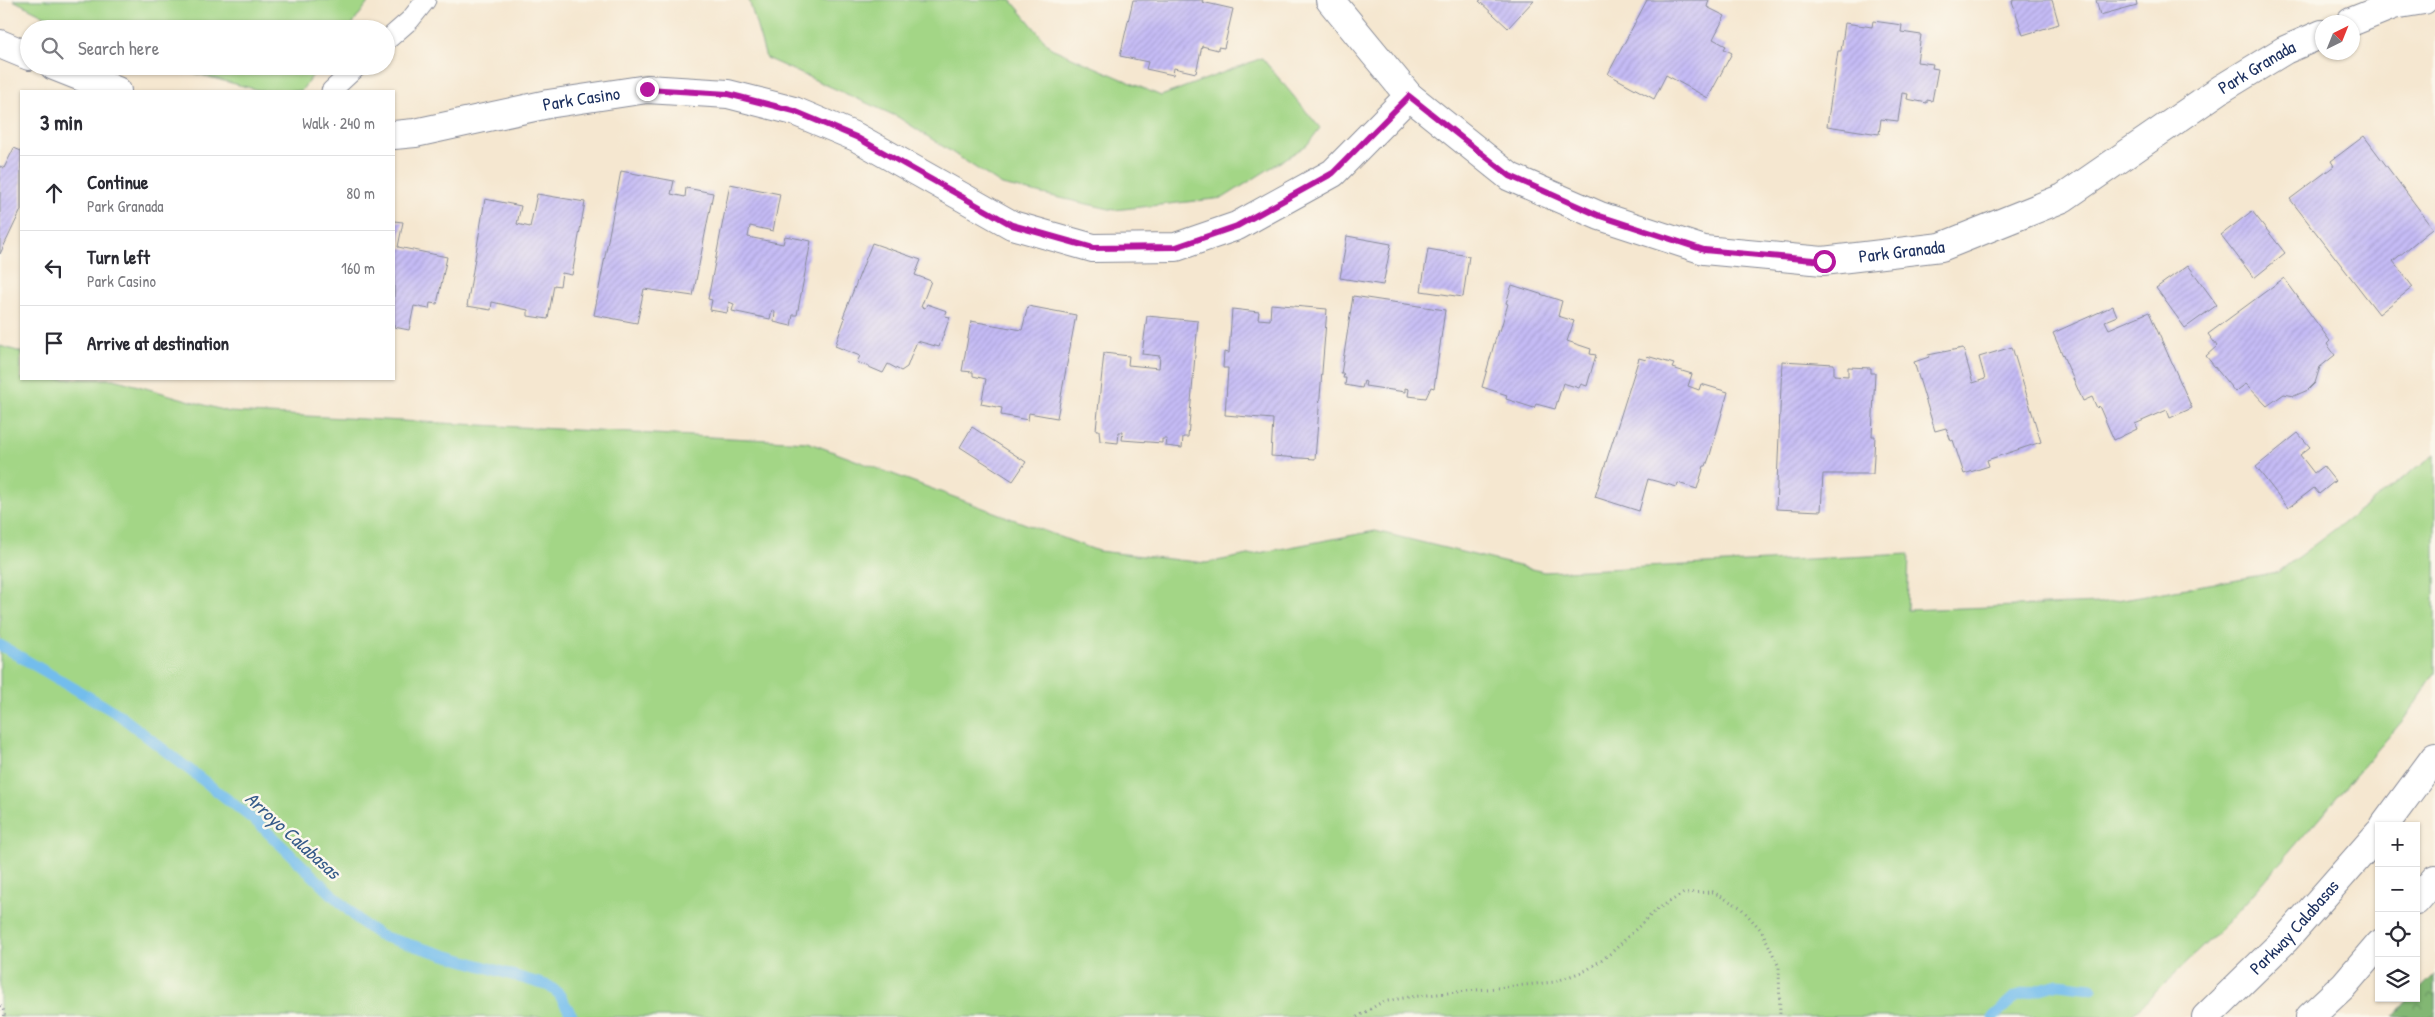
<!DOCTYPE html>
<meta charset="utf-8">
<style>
:root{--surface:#fff;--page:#f2f2f3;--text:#2b2b33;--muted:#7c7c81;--line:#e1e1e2}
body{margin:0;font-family:"Patrick Hand",sans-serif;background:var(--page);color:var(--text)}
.controls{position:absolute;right:15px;bottom:15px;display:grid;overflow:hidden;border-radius:0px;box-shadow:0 1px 4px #0004}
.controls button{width:45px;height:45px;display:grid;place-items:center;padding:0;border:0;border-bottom:1px solid var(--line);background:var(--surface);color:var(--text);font:25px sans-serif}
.compass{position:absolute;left:2315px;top:15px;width:45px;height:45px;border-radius:50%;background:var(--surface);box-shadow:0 1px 4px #0004;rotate:43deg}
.stop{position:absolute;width:15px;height:15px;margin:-11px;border:4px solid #b5179e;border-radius:50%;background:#fff}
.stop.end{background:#b5179e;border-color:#fff;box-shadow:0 1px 5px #0008}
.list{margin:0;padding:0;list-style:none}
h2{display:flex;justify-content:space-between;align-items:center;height:65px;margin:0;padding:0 20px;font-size:21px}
h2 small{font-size:16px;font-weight:400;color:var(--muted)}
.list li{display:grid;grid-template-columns:32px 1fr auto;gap:15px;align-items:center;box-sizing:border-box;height:75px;padding:0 20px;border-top:1px solid var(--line)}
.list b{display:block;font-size:19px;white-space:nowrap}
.list p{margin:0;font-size:16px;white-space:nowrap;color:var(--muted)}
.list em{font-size:16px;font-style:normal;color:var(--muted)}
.icon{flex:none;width:28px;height:28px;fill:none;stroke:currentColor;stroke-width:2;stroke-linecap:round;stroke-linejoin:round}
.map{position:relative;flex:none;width:2435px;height:1017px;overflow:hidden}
.search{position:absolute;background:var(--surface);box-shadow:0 1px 4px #0004;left:20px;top:20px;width:375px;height:55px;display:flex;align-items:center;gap:12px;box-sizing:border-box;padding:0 18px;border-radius:28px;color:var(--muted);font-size:19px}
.panel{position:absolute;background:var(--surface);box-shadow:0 1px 4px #0004;left:20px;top:90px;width:375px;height:290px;border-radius:0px}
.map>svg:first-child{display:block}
</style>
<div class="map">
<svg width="2435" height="1017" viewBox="0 0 2435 1017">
<defs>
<pattern id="forest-crowns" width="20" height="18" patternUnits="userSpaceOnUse" patternTransform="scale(1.25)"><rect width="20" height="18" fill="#82b773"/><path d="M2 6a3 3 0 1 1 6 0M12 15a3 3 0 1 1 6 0" fill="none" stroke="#6a9562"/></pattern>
<pattern id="building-hatch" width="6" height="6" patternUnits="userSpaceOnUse" patternTransform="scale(1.25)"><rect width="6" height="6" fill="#c5bbf5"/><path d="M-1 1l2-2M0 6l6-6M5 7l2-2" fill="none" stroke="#a9a1d4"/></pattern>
</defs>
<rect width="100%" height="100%" fill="#fbf7ec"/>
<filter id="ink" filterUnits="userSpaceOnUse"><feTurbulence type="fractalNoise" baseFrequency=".02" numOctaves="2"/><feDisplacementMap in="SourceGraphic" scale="10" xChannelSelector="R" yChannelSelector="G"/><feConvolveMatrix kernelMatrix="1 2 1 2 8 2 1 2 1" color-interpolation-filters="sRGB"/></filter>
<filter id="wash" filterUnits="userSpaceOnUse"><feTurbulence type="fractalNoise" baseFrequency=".0096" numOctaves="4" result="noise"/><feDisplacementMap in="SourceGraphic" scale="20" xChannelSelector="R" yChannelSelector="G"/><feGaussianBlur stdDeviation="1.12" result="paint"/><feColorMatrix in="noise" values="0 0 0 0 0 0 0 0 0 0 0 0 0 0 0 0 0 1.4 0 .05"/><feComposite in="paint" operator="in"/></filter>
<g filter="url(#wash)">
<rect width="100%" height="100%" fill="#f5e7d0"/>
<path fill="#a3d686" stroke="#5f8272" d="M 13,0 L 370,0 L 349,29 L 71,29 Z
M 749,0 L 1011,0 L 1051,48 L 1161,96 L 1262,58 L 1320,128 L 1307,145 L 1223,198 L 1114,210 L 1002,185 L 898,117 L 766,58 Z
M 167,66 L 320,66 L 301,91 L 262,91 Z
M 0,346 L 21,352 L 21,379 L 114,379 L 229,412 L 807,442 L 1098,551 L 1206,563 L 1375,531 L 1544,572 L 1909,554 L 1907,610 L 2100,603 L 2278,572 L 2435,454 L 2435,673 L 2404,719 L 2261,885 L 2226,924 L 2130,1017 L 0,1017 Z"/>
<path fill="url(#forest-crowns)" stroke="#4e7368" d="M 2435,974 L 2435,1017 L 2393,1017 L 2411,998 L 2416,998 L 2416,993 Z"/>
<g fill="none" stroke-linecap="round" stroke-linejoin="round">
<path stroke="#73bdec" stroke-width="11" d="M 0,645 L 118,714 L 259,824 L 363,924 L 381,936 L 549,986 L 559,994 L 573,1017
M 1993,1017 L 2016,996 L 2058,984 L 2091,988"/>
</g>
<g id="blocks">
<path fill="url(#building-hatch)" d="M 1133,0 L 1203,0 L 1202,2 L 1233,9 L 1224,48 L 1218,47 L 1218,50 L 1202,46 L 1196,73 L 1174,68 L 1173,75 L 1146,69 L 1148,62 L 1120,56 Z
M 1481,0 L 1534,0 L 1508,28 L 1479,1 Z
M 1647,0 L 1709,0 L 1707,7 L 1725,16 L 1713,39 L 1726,46 L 1724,49 L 1732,53 L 1708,98 L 1666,75 L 1654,99 L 1608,74 Z
M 2016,0 L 2052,0 L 2059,24 L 2023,35 L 2012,1 Z
M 2096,0 L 2136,0 L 2137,5 L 2100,15 Z
M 1873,21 L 1902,25 L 1901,32 L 1921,35 L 1917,62 L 1933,64 L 1932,68 L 1938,69 L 1932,101 L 1927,100 L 1927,103 L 1907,99 L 1908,94 L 1902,93 L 1898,121 L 1881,119 L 1879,134 L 1827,126 L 1838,51 L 1841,51 L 1845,23 L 1872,27 Z
M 2364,136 L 2433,228 L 2393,261 L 2413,287 L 2379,314 L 2290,199 L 2334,166 L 2331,161 Z
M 14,148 L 21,151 L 21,210 L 0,254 L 0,166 L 4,168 Z
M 621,171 L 674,181 L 671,194 L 685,197 L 686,188 L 713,193 L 693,296 L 644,289 L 637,323 L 594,315 Z
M 730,184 L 780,194 L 773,231 L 750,226 L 748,237 L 783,244 L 785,236 L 811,241 L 797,315 L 793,315 L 791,326 L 774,322 L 775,311 L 772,310 L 770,319 L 732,311 L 734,304 L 729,302 L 727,313 L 710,310 L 712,300 L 708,299 Z
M 537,194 L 585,202 L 572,275 L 562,273 L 560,286 L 554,285 L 548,319 L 528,316 L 528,310 L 492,302 L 491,310 L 467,306 L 485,199 L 521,206 L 517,224 L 530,227 Z
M 2252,211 L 2285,253 L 2254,278 L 2221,235 Z
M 394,221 L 403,222 L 398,247 L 447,257 L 437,304 L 430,303 L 429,309 L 414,306 L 409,330 L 394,327 Z
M 1347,236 L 1391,244 L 1383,285 L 1340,278 Z
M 872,243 L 921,260 L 915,275 L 931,281 L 921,307 L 925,308 L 927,304 L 947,311 L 945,316 L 950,317 L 939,347 L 917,341 L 907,367 L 901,371 L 888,364 L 883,373 L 857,362 L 860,356 L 835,346 L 845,318 L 843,317 Z
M 1428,249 L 1469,256 L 1463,297 L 1421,291 Z
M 2188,265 L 2217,305 L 2185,328 L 2156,288 Z
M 2284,278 L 2330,341 L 2327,344 L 2335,355 L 2320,367 L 2315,383 L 2308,390 L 2294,396 L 2284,394 L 2267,406 L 2246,384 L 2235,392 L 2206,356 L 2217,346 L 2208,334 Z
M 1512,285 L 1562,301 L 1558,316 L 1574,321 L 1567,341 L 1591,349 L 1590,354 L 1596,355 L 1587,386 L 1581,384 L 1579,388 L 1563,383 L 1555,409 L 1536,404 L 1534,408 L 1506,399 L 1507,395 L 1482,387 L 1498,330 L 1500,331 L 1508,304 L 1506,303 Z
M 1353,296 L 1445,310 L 1434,388 L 1431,387 L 1426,398 L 1408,396 L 1409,389 L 1405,388 L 1405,392 L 1365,386 L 1366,382 L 1364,381 L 1362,388 L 1345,385 L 1346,378 L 1343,378 L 1344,374 L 1341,374 Z
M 1271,304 L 1327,309 L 1315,459 L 1271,456 L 1273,419 L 1225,415 L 1228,368 L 1223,368 L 1224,352 L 1229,353 L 1232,309 L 1259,312 L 1258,319 L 1270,320 Z
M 1028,306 L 1076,315 L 1057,418 L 1029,413 L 1028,420 L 1001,415 L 1002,408 L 981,404 L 986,379 L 973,376 L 973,372 L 962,371 L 971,321 L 1022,330 Z
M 2113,306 L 2117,316 L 2105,321 L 2109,329 L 2149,312 L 2192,408 L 2170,418 L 2167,410 L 2135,424 L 2137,429 L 2114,440 L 2099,406 L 2097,408 L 2092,397 L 2083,401 L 2053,333 Z
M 1147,316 L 1198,321 L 1188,437 L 1183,437 L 1182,448 L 1166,446 L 1167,439 L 1162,439 L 1162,443 L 1122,440 L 1123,432 L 1119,432 L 1118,443 L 1100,441 L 1099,430 L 1096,430 L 1104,353 L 1129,356 L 1128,365 L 1159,368 L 1160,356 L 1142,354 Z
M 2012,347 L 2041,442 L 1987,460 L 1989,466 L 1964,474 L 1953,440 L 1951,441 L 1946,428 L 1935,431 L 1914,362 L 1929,357 L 1928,355 L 1963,348 L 1973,383 L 1985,379 L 1979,357 Z
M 1647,356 L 1674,364 L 1672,368 L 1692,374 L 1688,386 L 1699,390 L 1701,384 L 1728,392 L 1710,455 L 1706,466 L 1704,466 L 1697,489 L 1678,483 L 1677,487 L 1648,479 L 1639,511 L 1595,497 L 1639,358 L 1646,360 Z
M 1782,361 L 1834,364 L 1834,375 L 1848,376 L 1848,367 L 1871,368 L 1871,373 L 1875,373 L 1872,436 L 1875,436 L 1873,474 L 1823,474 L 1821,511 L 1776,509 Z
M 972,427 L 1026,462 L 1013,481 L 960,447 Z
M 2298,433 L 2310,447 L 2300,455 L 2314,473 L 2323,466 L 2335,481 L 2319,494 L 2314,488 L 2288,508 L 2256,467 Z"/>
</g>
</g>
<g filter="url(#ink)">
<use href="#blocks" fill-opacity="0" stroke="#888b97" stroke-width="1"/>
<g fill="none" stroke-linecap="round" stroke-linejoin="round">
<defs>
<path id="service" d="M 386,41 L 410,20 L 426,0
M 331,91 L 358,66"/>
<g id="minor">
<path id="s1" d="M 1330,0 L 1409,96 L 1510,177 L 1600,216 L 1704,250 L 1823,261 L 1941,247 L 2063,198 L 2221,89 L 2285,50 L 2322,34"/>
<path d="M 2351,22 L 2393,5 L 2424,0"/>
<path d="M 0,44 L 29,56"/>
<path d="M 54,66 L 117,91"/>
<path id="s2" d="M 394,135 L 415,133 L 548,104 L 647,89 L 728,94 L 794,111 L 856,137 L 1012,225 L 1093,248 L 1176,247 L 1237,226 L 1333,173 L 1409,96"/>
</g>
<g id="tertiary">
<path d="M 2384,826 L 2435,757"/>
<path d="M 2416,901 L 2435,879"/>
<path id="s3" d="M 2206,1017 L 2285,940 L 2379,833"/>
<path d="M 2310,1017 L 2344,985 L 2379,944"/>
</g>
</defs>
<use href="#service" stroke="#888b97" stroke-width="21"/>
<use href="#minor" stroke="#888b97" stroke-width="30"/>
<use href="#tertiary" stroke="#888b97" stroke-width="30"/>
<path stroke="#888b97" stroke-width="3" stroke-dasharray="1 4" stroke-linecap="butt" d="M 0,1006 L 3,1009 L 5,1017
M 1357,1017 L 1382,1002 L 1409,997 L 1554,982 L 1587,970 L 1611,953 L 1656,910 L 1684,893 L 1713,892 L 1740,907 L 1762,931 L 1779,967 L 1780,1017"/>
<use href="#service" stroke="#fff" stroke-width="19"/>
<use href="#minor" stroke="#fff" stroke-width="28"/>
<use href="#tertiary" stroke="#fff" stroke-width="28"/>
</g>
</g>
<g fill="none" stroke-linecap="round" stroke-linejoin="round" filter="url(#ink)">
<path stroke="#b5179e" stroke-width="6" d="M 647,89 L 728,94 L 794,111 L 856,137 L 1012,225 L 1093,248 L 1176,247 L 1237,226 L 1333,173 L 1409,96 L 1510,176 L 1600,216 L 1704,250 L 1824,261"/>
</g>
<g text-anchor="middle" stroke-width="5" stroke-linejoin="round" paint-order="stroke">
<g font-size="18" fill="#1b2f5e" stroke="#fbf7ec">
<text dy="6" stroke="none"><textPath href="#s1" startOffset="1065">Park Granada</textPath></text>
<text dy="6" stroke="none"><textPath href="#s2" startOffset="191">Park Casino</textPath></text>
<text dy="6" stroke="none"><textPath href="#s1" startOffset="660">Park Granada</textPath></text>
<text dy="6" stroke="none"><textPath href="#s3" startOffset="126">Parkway Calabasas</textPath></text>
</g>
<g font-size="19" font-style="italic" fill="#355a89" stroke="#fbf7ec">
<text transform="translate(293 835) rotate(42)" y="7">Arroyo Calabasas</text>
</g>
</g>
</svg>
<div class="controls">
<button>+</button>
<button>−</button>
<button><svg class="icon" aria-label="locate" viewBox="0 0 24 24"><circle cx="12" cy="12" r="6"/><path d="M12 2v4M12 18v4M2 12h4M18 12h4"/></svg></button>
<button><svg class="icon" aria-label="layers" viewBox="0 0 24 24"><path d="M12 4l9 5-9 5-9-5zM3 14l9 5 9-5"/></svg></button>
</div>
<svg class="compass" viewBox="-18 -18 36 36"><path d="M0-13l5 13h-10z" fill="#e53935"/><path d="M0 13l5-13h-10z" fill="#7c7c81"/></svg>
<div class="stop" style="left:1824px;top:261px"></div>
<div class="stop end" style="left:647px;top:89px"></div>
<div class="search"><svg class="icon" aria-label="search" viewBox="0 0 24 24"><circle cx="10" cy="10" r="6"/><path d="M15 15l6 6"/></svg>Search here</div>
<section class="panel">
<h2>3 min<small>Walk · 240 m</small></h2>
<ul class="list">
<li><svg class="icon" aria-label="ahead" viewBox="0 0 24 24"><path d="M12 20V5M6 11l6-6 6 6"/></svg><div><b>Continue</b><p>Park Granada</p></div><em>80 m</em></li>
<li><svg class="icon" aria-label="left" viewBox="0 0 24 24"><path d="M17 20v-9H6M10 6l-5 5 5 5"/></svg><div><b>Turn left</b><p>Park Casino</p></div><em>160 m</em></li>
<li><svg class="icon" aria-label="arrive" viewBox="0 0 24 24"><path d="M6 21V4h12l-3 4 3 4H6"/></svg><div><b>Arrive at destination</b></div></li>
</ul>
</section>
</div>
